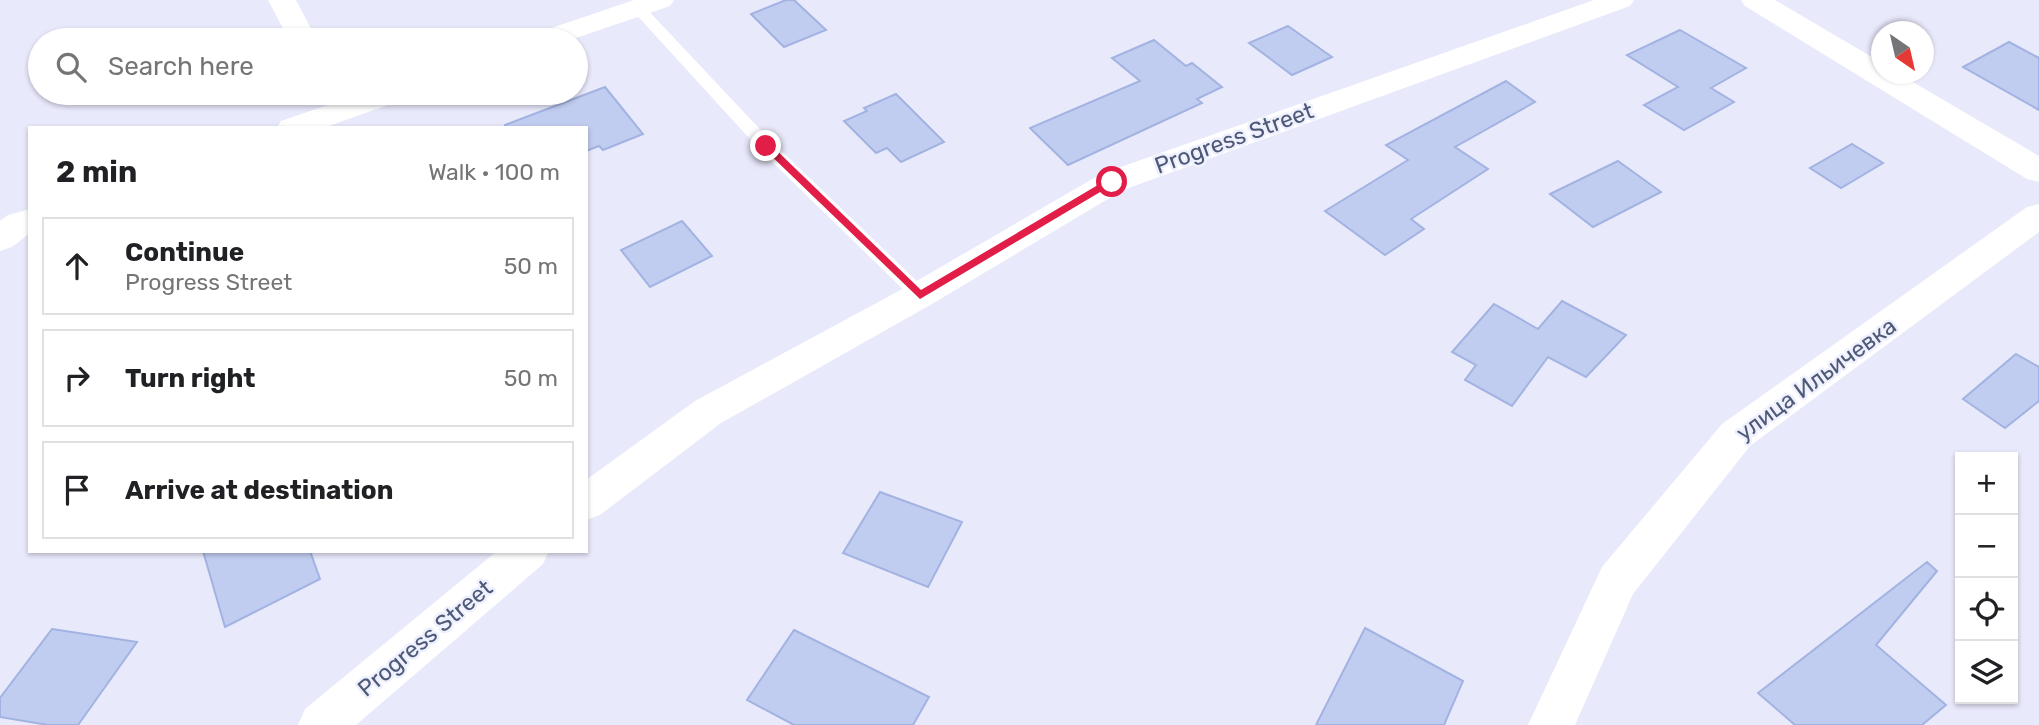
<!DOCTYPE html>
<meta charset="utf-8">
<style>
:root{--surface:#fff;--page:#f6f6f6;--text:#202124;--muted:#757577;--line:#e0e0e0}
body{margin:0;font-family:Rubik,sans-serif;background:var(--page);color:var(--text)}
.controls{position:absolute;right:21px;bottom:21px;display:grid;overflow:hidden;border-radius:0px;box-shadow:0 2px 5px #0004}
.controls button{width:63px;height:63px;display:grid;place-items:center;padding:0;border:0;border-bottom:2px solid var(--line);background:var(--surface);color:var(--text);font:35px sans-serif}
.compass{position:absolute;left:1871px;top:21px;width:63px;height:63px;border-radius:50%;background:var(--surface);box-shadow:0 2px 5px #0004;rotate:146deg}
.stop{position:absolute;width:21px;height:21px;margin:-16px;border:5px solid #e11d48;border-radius:50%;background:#fff}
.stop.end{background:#e11d48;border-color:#fff;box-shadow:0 2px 7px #0008}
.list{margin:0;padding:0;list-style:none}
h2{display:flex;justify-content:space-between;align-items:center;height:91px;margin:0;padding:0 28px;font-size:30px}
h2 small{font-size:23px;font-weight:400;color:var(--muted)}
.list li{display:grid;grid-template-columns:46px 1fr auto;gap:21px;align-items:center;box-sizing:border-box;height:98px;margin:0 14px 14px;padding:0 14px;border:2px solid var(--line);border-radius:0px}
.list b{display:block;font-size:26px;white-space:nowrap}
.list p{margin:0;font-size:23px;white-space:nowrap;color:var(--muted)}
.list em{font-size:23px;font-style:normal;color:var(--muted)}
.icon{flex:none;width:38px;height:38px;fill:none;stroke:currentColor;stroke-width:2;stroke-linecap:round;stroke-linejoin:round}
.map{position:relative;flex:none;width:2039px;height:725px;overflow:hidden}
.search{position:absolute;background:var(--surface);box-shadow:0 2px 5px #0004;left:28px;top:28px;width:560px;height:77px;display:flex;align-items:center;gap:18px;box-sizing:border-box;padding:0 24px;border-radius:38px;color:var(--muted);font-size:26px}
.panel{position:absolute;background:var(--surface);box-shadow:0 2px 5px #0004;left:28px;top:126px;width:560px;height:427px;border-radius:0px}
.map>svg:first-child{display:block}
</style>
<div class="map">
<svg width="2039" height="725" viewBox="0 0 2039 725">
<rect width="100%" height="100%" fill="#e9e9fc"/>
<path fill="#c1cdf0" stroke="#a2b3e2" stroke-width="2" d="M 786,0 L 794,0 L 826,30 L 784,47 L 751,14 Z
M 1288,26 L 1332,57 L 1292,75 L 1249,43 Z
M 1680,30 L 1746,68 L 1711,88 L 1734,102 L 1684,130 L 1644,105 L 1678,87 L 1627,55 Z
M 1154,40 L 1186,66 L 1192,63 L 1222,87 L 1197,99 L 1202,103 L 1068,165 L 1030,128 L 1140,81 L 1112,58 Z
M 2009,42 L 2039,58 L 2039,110 L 1963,67 Z
M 1506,81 L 1535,102 L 1455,147 L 1488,169 L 1411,219 L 1424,229 L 1385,255 L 1325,211 L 1408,160 L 1386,145 Z
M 605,87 L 643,134 L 603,150 L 599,146 L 586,151 L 586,128 L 506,128 L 505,125 Z
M 896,94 L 944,142 L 901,162 L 887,148 L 876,153 L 844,121 L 867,111 L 864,108 Z
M 1852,144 L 1883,163 L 1841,188 L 1810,168 Z
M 1618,161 L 1661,192 L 1593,227 L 1550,194 Z
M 682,221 L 712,256 L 650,287 L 621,250 Z
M 1562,301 L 1626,335 L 1586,377 L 1548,357 L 1512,406 L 1465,380 L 1476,365 L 1452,352 L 1494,304 L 1538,329 Z
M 2016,354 L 2039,367 L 2039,401 L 2005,428 L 1963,399 Z
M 880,492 L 962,522 L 928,587 L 843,553 Z
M 203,551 L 310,551 L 320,579 L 225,627 Z
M 1927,562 L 1937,571 L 1876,645 L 1946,705 L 1922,725 L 1795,725 L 1758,693 Z
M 1365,628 L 1463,681 L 1444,725 L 1316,725 Z
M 52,629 L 137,642 L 78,725 L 48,725 L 0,717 L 0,698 Z
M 794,630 L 929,697 L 913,725 L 794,725 L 747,700 Z"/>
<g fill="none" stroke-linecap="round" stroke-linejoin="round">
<path fill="#fff" fill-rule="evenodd" d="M 638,4 L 643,5 L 772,142 L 926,290 L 929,295 L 926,300 L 914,300 L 760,150 L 633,11 L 633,5 Z"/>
<path fill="#fff" fill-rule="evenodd" d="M 268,0 L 296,0 L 317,40 L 289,40 Z
M 634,0 L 674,0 L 670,6 L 570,40 L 530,40 L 534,34 Z
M 1594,0 L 1634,0 L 1630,6 L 1123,190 L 932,304 L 721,423 L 600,515 L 586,520 L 586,480 L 695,401 L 908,286 L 1101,174 Z
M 363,93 L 407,93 L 402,100 L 323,128 L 277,128 L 281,121 Z
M 2039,204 L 2039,232 L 1750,446 L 1633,594 L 1575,725 L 1528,725 L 1602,567 L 1722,424 L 2027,207 Z
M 30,209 L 30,233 L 12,247 L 0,251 L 0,221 L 8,215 Z
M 497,551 L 549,551 L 543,564 L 356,725 L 298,725 L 305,709 Z"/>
<path fill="#fff" fill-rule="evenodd" d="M 1741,0 L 1775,0 L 1882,63 L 1882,74 L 1899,74 L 2039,156 L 2039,182 L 2027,179 L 1745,6 Z"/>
</g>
<path fill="#e11d48" d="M 763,144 L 770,144 L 921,290 L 1108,179 L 1117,182 L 920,299 L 763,148 Z"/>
<g text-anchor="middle" stroke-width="5" stroke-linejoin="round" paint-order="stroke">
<g font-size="23" fill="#4d5976" stroke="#eff0fe">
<text transform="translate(1234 138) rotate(-20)" y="8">Progress Street</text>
<text transform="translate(1816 379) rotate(-36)" y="8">улица Ильичевка</text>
<text transform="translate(425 638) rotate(-40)" y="8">Progress Street</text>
</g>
</g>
</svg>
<div class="controls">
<button>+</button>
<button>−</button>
<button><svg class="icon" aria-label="locate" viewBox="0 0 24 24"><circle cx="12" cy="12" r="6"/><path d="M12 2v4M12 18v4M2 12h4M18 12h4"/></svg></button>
<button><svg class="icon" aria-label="layers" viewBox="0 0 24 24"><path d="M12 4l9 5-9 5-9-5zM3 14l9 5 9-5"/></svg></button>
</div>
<svg class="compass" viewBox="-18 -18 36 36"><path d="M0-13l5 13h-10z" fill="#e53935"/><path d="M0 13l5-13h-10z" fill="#757577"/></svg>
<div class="stop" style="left:1112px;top:182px"></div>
<div class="stop end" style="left:766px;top:146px"></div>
<div class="search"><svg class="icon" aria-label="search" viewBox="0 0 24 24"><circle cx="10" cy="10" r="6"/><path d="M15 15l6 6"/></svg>Search here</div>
<section class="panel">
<h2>2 min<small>Walk · 100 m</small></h2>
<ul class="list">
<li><svg class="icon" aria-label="ahead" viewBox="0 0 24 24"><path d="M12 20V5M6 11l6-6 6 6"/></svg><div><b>Continue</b><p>Progress Street</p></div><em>50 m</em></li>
<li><svg class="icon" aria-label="right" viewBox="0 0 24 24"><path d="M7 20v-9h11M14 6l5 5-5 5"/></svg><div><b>Turn right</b></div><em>50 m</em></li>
<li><svg class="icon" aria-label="arrive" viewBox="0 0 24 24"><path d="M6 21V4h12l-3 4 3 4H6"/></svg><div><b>Arrive at destination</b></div></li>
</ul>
</section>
</div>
